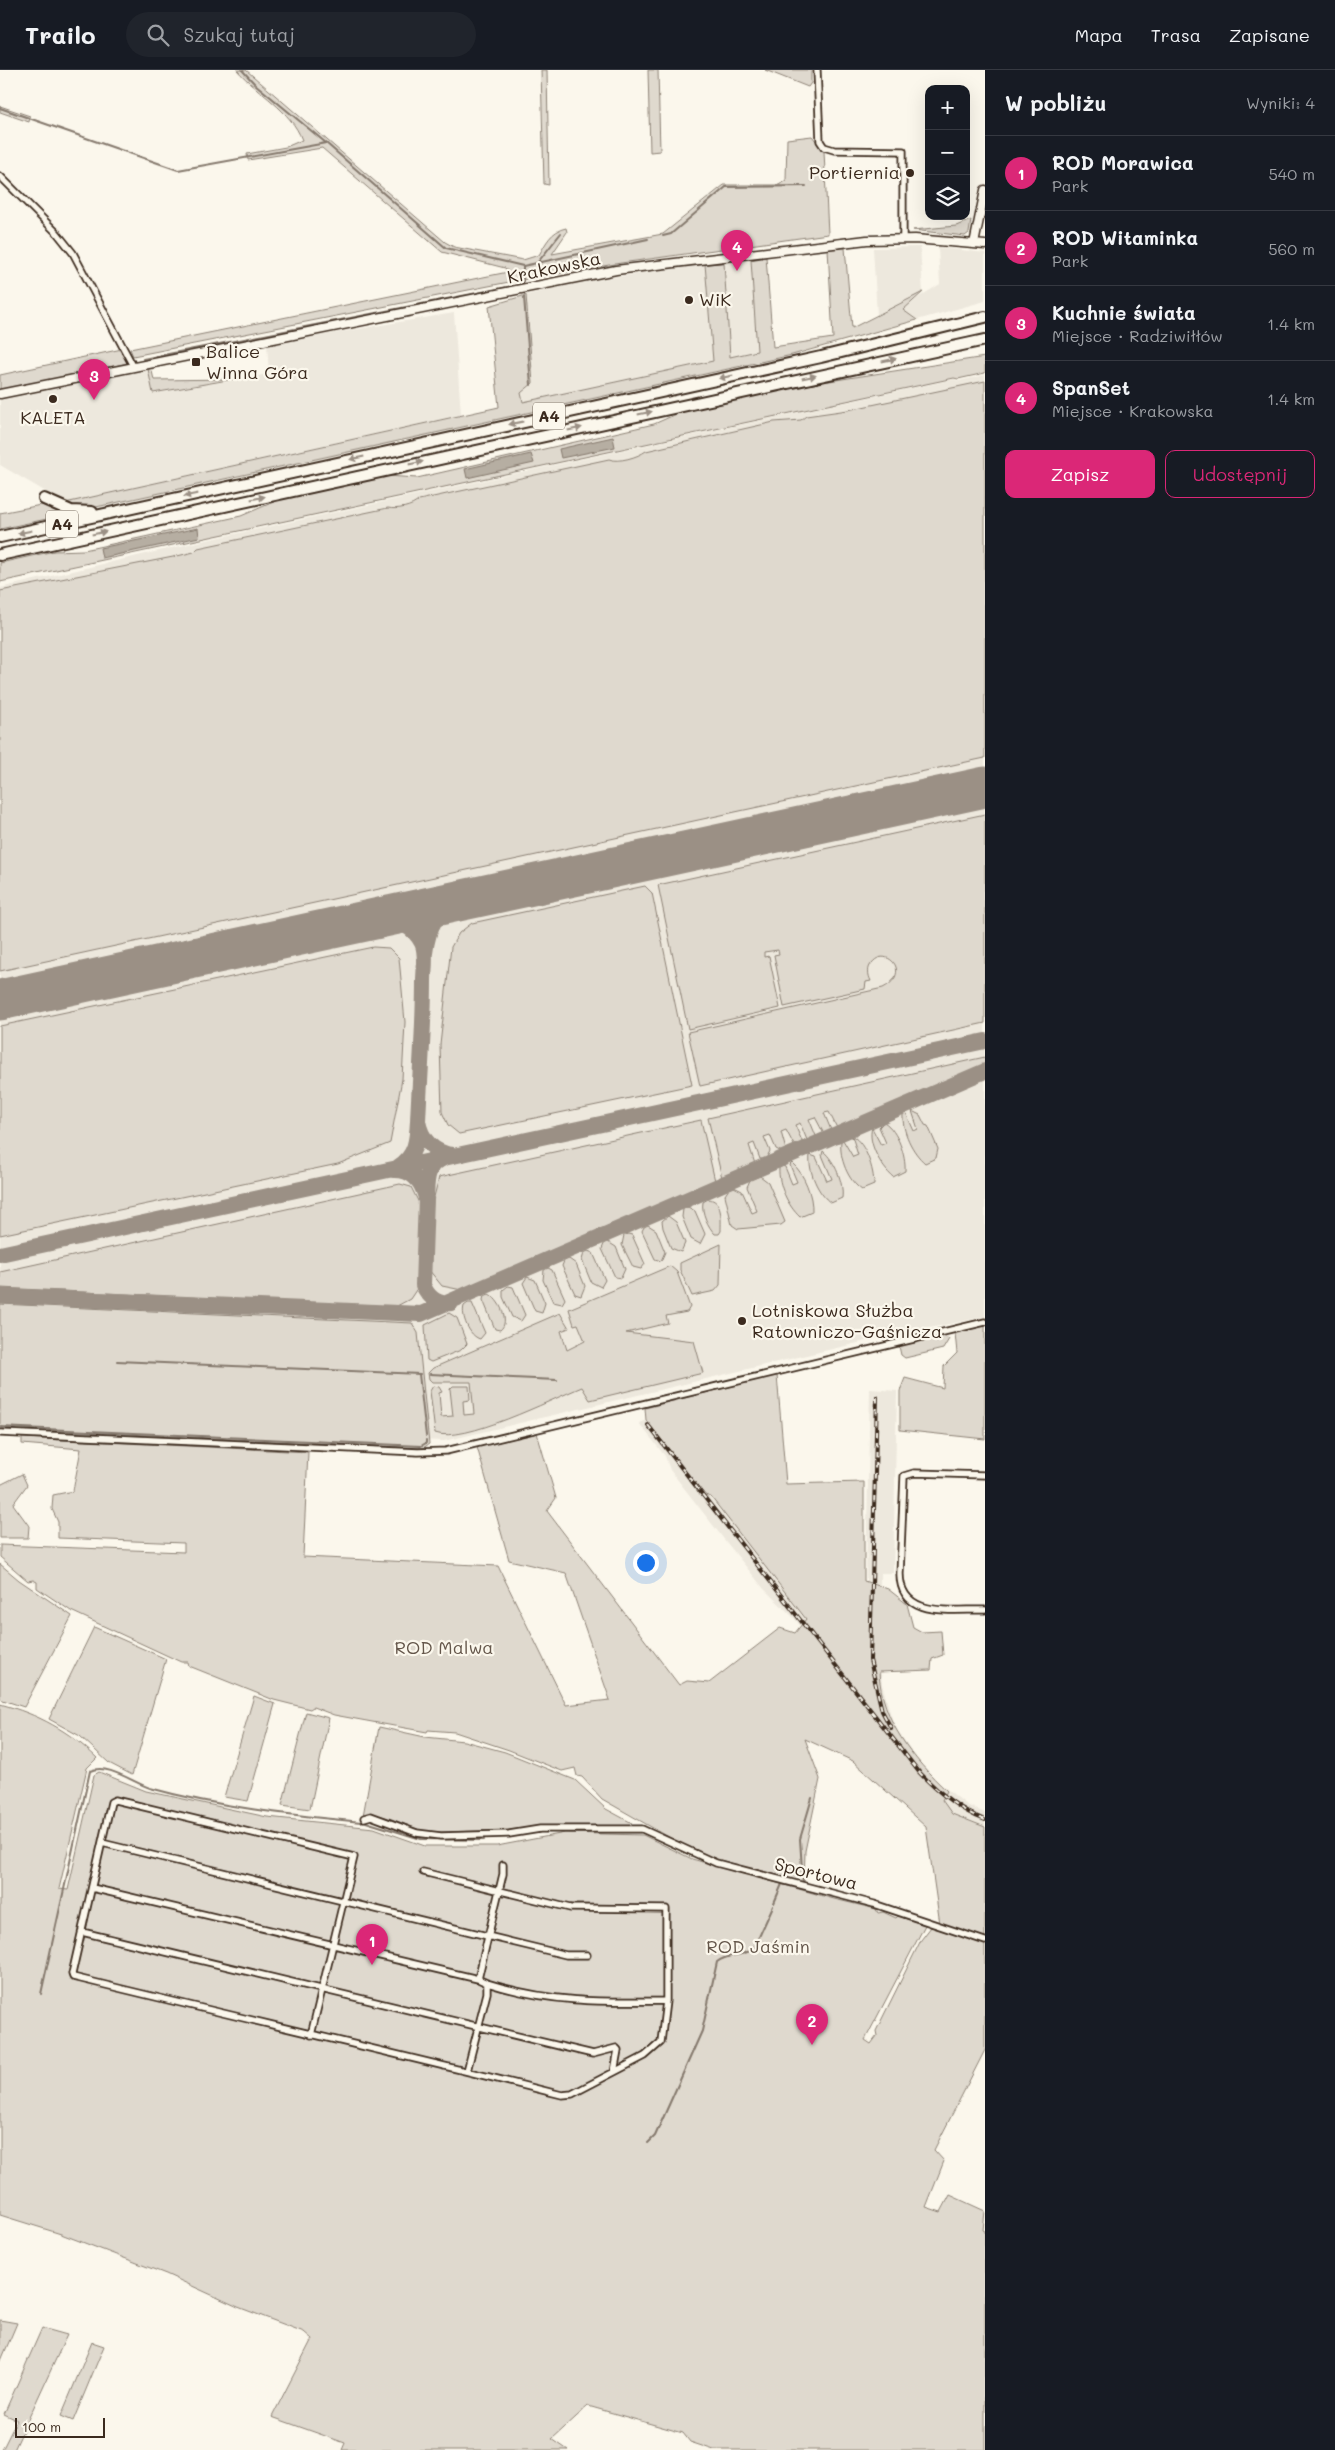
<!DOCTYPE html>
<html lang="pl">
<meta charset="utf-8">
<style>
:root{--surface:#171b24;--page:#20242c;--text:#f1f3f6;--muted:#9ea1a6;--line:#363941;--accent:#db2777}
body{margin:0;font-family:Mali,sans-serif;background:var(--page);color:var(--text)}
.controls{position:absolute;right:15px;top:15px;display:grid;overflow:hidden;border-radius:10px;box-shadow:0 5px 20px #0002}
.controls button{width:45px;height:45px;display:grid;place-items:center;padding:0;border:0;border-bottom:1px solid var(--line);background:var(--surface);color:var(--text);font:25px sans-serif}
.scale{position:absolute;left:15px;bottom:12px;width:90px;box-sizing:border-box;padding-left:5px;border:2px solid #3b2a1e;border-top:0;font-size:14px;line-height:18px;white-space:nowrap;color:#3b2a1e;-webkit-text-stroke:4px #fbf7ec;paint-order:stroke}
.you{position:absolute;left:645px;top:1492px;width:18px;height:18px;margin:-12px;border:4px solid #fff;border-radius:50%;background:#1a73e8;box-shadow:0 0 0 8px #1a73e833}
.badge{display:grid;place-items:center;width:32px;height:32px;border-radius:50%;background:var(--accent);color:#fff;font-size:16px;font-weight:700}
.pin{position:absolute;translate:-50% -41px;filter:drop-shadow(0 1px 2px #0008)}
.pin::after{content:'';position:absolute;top:26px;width:18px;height:15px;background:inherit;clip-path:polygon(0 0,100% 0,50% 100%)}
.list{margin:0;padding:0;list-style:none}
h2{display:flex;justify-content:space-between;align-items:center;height:65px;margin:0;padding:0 20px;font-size:21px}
h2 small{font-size:16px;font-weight:400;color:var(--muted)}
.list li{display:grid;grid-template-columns:32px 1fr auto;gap:15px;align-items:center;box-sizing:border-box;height:75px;padding:0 20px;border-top:1px solid var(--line)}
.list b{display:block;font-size:19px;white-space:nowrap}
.list p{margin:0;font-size:16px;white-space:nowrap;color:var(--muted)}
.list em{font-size:16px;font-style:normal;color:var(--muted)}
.actions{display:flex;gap:10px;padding:15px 20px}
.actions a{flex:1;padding:11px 0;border:1px solid var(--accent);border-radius:10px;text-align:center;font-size:18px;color:var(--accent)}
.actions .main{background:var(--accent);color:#fff}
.icon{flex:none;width:28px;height:28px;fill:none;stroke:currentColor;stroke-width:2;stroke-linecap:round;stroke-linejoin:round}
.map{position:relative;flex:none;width:985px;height:2380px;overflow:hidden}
header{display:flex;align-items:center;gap:30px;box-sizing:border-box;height:70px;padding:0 25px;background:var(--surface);border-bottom:1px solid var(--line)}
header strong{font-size:24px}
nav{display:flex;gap:28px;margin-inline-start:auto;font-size:18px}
.search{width:350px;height:45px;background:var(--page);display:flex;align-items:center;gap:12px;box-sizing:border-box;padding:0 18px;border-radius:28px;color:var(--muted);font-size:19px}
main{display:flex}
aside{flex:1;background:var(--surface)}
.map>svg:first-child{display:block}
</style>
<header>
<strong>Trailo</strong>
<div class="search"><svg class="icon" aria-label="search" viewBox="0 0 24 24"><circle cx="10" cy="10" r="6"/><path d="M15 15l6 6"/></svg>Szukaj tutaj</div>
<nav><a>Mapa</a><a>Trasa</a><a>Zapisane</a></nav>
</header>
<main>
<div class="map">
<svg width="985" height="2380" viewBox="0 0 985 2380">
<rect width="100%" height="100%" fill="#fbf7ec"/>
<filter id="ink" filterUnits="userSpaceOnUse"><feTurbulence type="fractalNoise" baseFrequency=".02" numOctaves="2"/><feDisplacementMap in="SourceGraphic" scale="10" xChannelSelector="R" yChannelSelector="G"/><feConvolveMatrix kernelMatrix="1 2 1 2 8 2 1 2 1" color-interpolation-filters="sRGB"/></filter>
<g filter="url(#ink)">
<path fill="#ede8dd" d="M 920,177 L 923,222 L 877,245 L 873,178 Z
M 938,177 L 985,183 L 985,231 L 917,250 L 903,240 L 908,234 L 940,214 Z
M 751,190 L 757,281 L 730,287 L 724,193 Z
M 705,194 L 713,291 L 523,332 L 521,323 L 533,313 L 526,225 L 579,212 Z
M 454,243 L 461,345 L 65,433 L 0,395 L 0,330 L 148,299 L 154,323 L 269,304 L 267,274 Z
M 985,305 L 985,1247 L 879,1268 L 444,1371 L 0,1353 L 0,518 L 206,470 L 954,309 L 958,311 Z
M 870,1319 L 897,1321 L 893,1503 L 880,1503 L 880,1592 L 882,1614 L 894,1656 L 928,1704 L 967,1735 L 985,1743 L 985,1757 L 952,1744 L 900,1685 L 794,1548 L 764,1519 L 723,1468 L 670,1400 L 665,1386 L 639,1353 L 646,1350 L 705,1424 L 865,1552 Z"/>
<path fill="#dfd9ce" stroke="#8d8276" d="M 237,0 L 246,0 L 445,172 L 454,177 L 523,190 L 539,185 C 546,173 551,161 566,158 L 567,162 L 552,184 L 663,164 L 724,115 L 779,115 L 786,110 L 787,69 L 812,66 L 824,81 L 828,164 L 621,193 L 509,212 L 133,286 L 130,279 L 508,202 L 505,198 L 442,182 L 322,78 L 248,90 L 247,84 L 286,77 L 302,70 C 291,40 258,24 237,0 Z
M 541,0 L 547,0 L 549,115 L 544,114 Z
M 648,0 L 658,0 L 660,81 L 650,82 Z
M 765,0 L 811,0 L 811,13 L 808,17 Z
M 0,36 L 30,46 L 29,52 L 0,42 Z
M 971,150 L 969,163 L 965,166 L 913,160 L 956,156 Z
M 845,178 L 852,258 L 923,222 L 903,240 L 917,250 L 792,285 L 87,439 L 65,433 L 499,337 L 489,236 L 526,225 L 533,313 L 521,323 L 523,332 L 713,291 L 705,194 L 724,193 L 730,287 L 757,281 L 751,190 L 766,187 L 773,277 L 833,268 L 828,179 Z
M 122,279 L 128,293 L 0,320 L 0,305 Z
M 985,287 L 985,303 L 958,309 L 954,308 L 0,512 L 0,493 L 54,481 L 84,480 L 241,446 L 283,428 L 387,406 L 417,408 L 654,354 L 681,342 L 797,316 Z
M 156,297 L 152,301 L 154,310 L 234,309 L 153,323 L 148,299 Z
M 985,311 L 985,688 L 0,901 L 0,521 L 173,487 L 194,482 L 198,478 L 388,438 C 396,440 413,437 419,430 L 609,389 C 618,393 638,387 646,381 L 774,352 L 801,350 L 806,346 L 848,340 Z
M 46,434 L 70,444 L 0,459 L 0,443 Z
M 985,744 L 985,953 L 700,1016 L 688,962 L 883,918 C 913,903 886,875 872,893 C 867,898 868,905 871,911 L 866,912 L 865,919 L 784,937 L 774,885 L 779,884 L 778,880 L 764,882 L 764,887 L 769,886 L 780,938 L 688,959 L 658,815 Z
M 645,816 L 652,823 L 692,1015 L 459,1064 L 448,1055 L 442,1042 L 440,975 L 451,877 L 459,863 L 472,853 Z
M 373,877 L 389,878 L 399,888 L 405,952 L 402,1009 L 390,1073 L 338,1094 L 0,1165 L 0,956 Z
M 985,987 L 985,995 L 837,1058 L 829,1042 L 824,1043 L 831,1060 L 824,1064 L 815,1047 L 809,1049 L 816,1066 L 810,1071 L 807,1070 L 800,1053 L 795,1055 L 802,1071 L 801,1074 L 795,1077 L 786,1060 L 781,1062 L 786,1080 L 782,1082 L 776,1079 L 770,1065 L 764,1067 L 770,1081 L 766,1089 L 760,1089 L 754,1073 L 749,1075 L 755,1094 L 722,1108 L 708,1048 Z
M 912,1041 L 920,1045 L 925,1055 L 928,1056 L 938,1079 L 936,1088 L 925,1093 C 912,1082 902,1061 903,1044 L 906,1043 L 914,1061 L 918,1059 Z
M 701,1050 L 715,1111 L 462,1220 L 442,1216 L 429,1200 L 433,1131 L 439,1107 Z
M 884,1052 C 898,1061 906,1086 905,1101 L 893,1107 C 881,1097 867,1072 872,1058 L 881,1075 L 886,1073 L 879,1057 Z
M 852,1066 C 866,1073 874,1100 874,1115 L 862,1120 C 848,1111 839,1088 841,1071 L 843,1070 L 853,1087 L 858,1085 Z
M 823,1081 C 835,1091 844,1113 842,1128 L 831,1133 C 818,1124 808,1101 810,1085 L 816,1087 L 827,1111 L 832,1109 L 822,1085 Z
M 792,1093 C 804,1103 813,1126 812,1142 L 800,1147 C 788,1136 778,1115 779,1098 L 783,1096 L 785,1097 L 792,1114 L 797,1112 L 790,1095 Z
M 760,1106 L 768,1112 L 785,1152 L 781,1155 L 738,1159 L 732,1155 L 725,1125 L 729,1119 L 734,1117 L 742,1121 L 752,1143 L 757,1141 L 747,1117 L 750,1110 Z
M 400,1114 L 411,1117 L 420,1135 L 421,1146 L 418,1217 L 410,1229 L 395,1237 L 0,1218 L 0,1202 Z
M 708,1129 C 723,1130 721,1149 721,1161 L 719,1164 L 715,1164 C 708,1157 701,1142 703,1132 Z
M 688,1137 L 695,1141 L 705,1164 L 700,1174 L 691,1169 L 682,1147 L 683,1139 Z
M 668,1146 L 676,1152 L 685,1173 L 681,1182 L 671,1178 L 663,1158 L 662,1151 Z
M 648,1155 L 656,1160 L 665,1182 L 661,1191 L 655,1189 L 642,1161 L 644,1157 Z
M 628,1164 L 632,1165 L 645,1194 L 641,1199 L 633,1197 L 622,1175 L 624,1165 Z
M 608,1172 L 616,1177 L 625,1199 L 621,1208 L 615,1207 L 602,1179 L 604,1174 Z
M 721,1174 L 720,1215 L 715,1221 L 692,1226 L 680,1200 L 680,1193 Z
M 588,1181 L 593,1183 L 605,1210 L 601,1217 L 591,1212 L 582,1190 L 584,1183 Z
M 569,1189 L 576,1194 L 585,1216 L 581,1226 L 575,1224 L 562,1196 L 564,1191 Z
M 670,1196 L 677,1202 L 690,1237 L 687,1242 L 666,1246 L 668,1253 L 626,1263 L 694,1271 L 703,1303 L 590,1330 L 582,1317 C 550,1330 464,1374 435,1363 L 430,1321 L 433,1316 L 439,1317 L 442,1322 L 439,1323 L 441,1347 L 453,1346 L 450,1319 L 453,1316 L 469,1316 L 470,1330 L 463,1331 L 464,1345 L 474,1344 L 471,1312 L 432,1312 L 429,1309 L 428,1303 L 433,1298 L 560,1243 L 569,1258 L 561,1261 L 567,1280 L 585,1271 L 578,1254 L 574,1255 L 569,1239 Z
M 548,1198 L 552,1200 L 565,1229 L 562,1234 L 553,1232 L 543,1210 L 544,1200 Z
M 527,1207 L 535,1210 L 545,1233 L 542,1243 L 535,1241 L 523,1213 Z
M 508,1216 L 513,1217 L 525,1245 L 521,1251 L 512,1247 L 503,1227 L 503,1220 Z
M 489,1224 C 499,1229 511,1252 500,1260 L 495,1259 L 483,1230 L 484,1226 Z
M 468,1233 L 472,1233 L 485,1263 L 480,1269 C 469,1266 461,1246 464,1236 Z
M 0,1234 L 412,1253 L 418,1263 L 429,1374 L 423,1378 L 0,1358 Z
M 449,1243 L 457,1248 L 467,1274 L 461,1280 L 431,1292 L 427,1290 L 425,1255 Z
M 985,1255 L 985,1369 L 900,1360 L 900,1321 L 905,1308 L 943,1318 L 944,1296 L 957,1283 L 955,1263 Z
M 943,1266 L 949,1269 L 943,1279 L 905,1288 L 901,1285 L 899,1276 Z
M 777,1305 L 786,1414 L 864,1412 L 864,1511 L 888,1519 L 907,1534 L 913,1557 L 922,1562 L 941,1561 L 943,1585 L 932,1589 L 931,1600 L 879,1602 C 881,1650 913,1689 947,1721 L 942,1730 L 952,1744 L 985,1757 L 985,1868 L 940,1854 L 926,1757 L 853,1691 L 805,1669 L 820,1709 L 805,1781 L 804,1815 L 781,1806 L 775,1806 L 697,1783 L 602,1729 L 582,1707 L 577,1706 L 575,1698 L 562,1701 L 509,1680 L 455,1662 L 428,1660 L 427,1662 L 334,1645 L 313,1637 L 310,1639 L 274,1630 L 189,1596 L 188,1592 L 181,1592 L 71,1541 L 37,1518 L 37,1512 L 33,1510 L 28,1511 L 0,1487 L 0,1475 L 184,1482 L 184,1473 L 58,1468 L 58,1452 L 52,1439 L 53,1425 L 73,1421 L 81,1379 L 22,1374 L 22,1368 L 308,1382 L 303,1487 L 498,1496 L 566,1635 L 610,1630 L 566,1503 L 509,1490 L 477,1377 L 537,1363 L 556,1428 L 547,1441 L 679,1615 L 687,1611 L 709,1613 L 780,1558 L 795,1563 L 806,1549 L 711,1427 L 705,1425 L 646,1350 L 645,1338 Z
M 22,1404 L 27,1415 L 13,1434 L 29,1456 L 28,1468 L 0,1468 L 0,1415 Z
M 0,1494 L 19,1510 L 72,1546 L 24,1637 L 0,1629 Z
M 94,1557 L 166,1589 L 132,1705 L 109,1693 L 80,1666 L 49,1649 Z
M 254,1626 L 275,1634 L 248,1731 L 224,1727 Z
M 0,1634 C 38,1644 69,1661 97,1688 L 87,1698 L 59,1819 L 68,1820 L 94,1705 L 99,1702 L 146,1721 L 267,1747 L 374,1758 L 425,1776 L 497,1776 L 565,1763 L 643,1765 L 692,1789 L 834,1829 L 876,1839 L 878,1843 L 883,1842 L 896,1848 L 898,1846 L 925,1855 L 865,1970 L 871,1974 L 877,1966 L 876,1961 L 921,1870 L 931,1857 L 985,1873 L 985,1980 L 934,2080 L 944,2091 L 926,2137 L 941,2142 L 950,2125 L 985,2141 L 983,2160 L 985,2161 L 985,2380 L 714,2380 L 690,2372 L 683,2363 L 588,2336 L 552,2369 L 568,2380 L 342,2380 L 345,2373 L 272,2347 L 312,2269 L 304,2262 L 238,2237 L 166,2204 L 61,2164 L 0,2145 Z
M 306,1642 L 329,1648 L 310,1739 L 282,1735 Z
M 379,1657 L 425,1667 L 464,1671 L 505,1682 L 575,1710 L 606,1739 L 632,1753 L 629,1758 C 563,1758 497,1761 431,1762 C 408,1760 386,1740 363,1746 Z
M 0,2250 L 17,2253 L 0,2293 Z
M 42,2258 L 67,2265 L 14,2380 L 2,2380 L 17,2350 L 4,2344 Z
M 92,2272 L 104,2276 L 73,2351 L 61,2346 Z"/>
<path fill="#b6aea2" stroke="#85796d" d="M 613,367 L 615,377 L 561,388 L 559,379 Z
M 531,384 L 534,393 L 467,408 L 465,399 Z
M 198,458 L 199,467 L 102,488 L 100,478 Z"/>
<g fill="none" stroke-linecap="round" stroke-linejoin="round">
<path stroke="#85796d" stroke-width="2" d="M 242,0 L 255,14 L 326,73 L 446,178 L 523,196 L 648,169
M 0,38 L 178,100 L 326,73
M 663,166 L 671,164 L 726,117 L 806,116
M 538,192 L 561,163
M 524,227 L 531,315
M 143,289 L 523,214 L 523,196
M 117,1291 L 420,1304
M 419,1304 L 426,1366
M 430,1304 L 557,1310
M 0,1357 L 421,1376 L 426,1373 L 426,1370
M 366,1752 L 421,1769 L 484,1770
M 803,1814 L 800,1769 L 812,1728
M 774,1833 L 782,1814 L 804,1819
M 41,1924 L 90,1701 C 108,1693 132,1712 150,1718 C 218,1737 290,1745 361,1752
M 648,2073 L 655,2066 L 702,1961 L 717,1892 C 728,1883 745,1887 754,1878 L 773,1836"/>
<path stroke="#9b9085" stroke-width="16" d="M 377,849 C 396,849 413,855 422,873 C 427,883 424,900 424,911 C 424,958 420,1004 418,1051
M 425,883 C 428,858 436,839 460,831
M 398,1097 C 416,1086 417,1070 418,1051 C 421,1070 434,1083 453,1085
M 393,1100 C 411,1099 422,1111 426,1128 C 427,1111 425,1096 444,1088
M 426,1128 L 423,1215 C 428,1227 438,1235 451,1233
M 0,1184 L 985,971
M 0,1226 L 421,1244 L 985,1001"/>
<path stroke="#9b9085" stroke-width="41" d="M 0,930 L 985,717"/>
<defs>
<path id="street" d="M 817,0 L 820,71 L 824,77 L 834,80 L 903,81 L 903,169
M 0,106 L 57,163 L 73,183 L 133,296
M 0,1363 L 418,1382 L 446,1381 L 985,1252
M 985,1405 L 914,1403 L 904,1406 L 900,1504 C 900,1549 953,1539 985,1540
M 364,1748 L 371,1746 L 417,1763 L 441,1766 L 509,1764 L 540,1759 L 642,1759 L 716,1793 L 874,1834 L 985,1871
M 102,1773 L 566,1885 L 587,1885
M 92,1818 L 478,1909
M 82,1862 L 593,1984 L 616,1978 L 618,1980 L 614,2002
M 487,1913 C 551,1933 600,1932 666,1931
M 311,1965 L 354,1787 L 115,1730 L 111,1732 L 72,1904 L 73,1907 C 236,1947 400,1984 562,2025 L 572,2024 L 645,1986 L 661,1972 L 666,1931 L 666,1839 L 570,1838 L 423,1802
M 467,2001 L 487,1923 L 487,1913 L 478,1909 L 503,1804 L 503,1795"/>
<path id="secondary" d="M 974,174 L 985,120
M 0,324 L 616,200 L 867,170 L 915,169 L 985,175"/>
<path id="highway" d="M 44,429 L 71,441 L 92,442
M 0,467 L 821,287 L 985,247
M 0,485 L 985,270"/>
</defs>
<use href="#street" stroke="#3b2a1e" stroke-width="9"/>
<use href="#secondary" stroke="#3b2a1e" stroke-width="11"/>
<use href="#highway" stroke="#3b2a1e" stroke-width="14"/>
<use href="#street" stroke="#fbf7ec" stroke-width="5.5"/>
<use href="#secondary" stroke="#fbf7ec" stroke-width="8"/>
<use href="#highway" stroke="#fbf7ec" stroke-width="10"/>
<defs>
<path id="rail" d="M 877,1327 L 870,1590 L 882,1641 L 891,1658
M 648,1355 L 919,1702 C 938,1722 959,1740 985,1750"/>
</defs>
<use href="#rail" stroke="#3b2a1e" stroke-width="4"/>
<use href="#rail" stroke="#fbf7ec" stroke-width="2" stroke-dasharray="5.5" stroke-linecap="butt"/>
</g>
<defs><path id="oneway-solid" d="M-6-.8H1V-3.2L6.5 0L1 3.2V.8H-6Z" transform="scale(1.25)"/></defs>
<g fill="#9b9085">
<use href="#oneway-solid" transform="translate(889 290) rotate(-12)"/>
<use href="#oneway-solid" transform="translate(726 307) rotate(168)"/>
<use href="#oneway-solid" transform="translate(809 307) rotate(-12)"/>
<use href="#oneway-solid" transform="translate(645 343) rotate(-12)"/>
<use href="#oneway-solid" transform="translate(516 353) rotate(168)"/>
<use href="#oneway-solid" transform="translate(575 359) rotate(-12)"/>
<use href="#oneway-solid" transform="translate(357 388) rotate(168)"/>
<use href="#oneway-solid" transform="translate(416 393) rotate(-12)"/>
<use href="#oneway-solid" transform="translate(191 425) rotate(168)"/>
<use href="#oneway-solid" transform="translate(258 428) rotate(-12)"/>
<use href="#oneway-solid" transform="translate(25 462) rotate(168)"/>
<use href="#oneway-solid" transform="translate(99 463) rotate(-12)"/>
</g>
</g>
<g fill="#3b2a1e" stroke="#fbf7ec" stroke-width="2">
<circle cx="910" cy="103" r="5"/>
<circle cx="689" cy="230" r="5"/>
<rect x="191" y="287" width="10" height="10" rx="2.5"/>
<circle cx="53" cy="329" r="5"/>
<circle cx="742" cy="1251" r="5"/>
</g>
<g text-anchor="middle" stroke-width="4.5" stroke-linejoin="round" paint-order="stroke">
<g fill="#fbf7ec" stroke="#75685c" stroke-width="1">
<rect x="533" y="332.5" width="32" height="27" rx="4"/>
<rect x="46" y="440.5" width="32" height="27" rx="4"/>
</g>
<g font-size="16" font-weight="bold" fill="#3b2a1e">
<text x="549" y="352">A4</text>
<text x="62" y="460">A4</text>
</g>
<g font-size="18" fill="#3b2a1e" stroke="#fbf7ec" text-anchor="start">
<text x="900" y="109" text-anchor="end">Portiernia</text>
<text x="699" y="236">WiK</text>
<text x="206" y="288">Balice<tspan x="206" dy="21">Winna Góra</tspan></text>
<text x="53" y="354" text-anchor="middle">KALETA</text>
<text x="752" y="1247">Lotniskowa Służba<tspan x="752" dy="21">Ratowniczo-Gaśnicza</tspan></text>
</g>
<g font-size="18" fill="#3b2a1e" stroke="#fbf7ec">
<text transform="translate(554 198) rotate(-12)" y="6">Krakowska</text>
<text transform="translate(816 1804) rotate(14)" y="6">Sportowa</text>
</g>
<g font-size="18" fill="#64564a" stroke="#fbf7ec">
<text x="444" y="1584">ROD Malwa</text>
<text x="758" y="1883">ROD Jaśmin</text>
</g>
</g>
</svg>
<div class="controls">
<button>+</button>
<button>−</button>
<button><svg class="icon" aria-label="layers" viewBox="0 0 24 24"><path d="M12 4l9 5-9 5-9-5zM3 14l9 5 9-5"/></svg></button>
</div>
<div class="scale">100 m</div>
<div class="you"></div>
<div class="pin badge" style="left:372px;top:1895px">1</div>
<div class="pin badge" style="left:812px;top:1975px">2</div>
<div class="pin badge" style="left:94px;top:330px">3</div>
<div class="pin badge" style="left:737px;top:201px">4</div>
</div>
<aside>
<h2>W pobliżu<small>Wyniki: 4</small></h2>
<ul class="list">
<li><span class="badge">1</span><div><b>ROD Morawica</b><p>Park</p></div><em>540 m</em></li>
<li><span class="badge">2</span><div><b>ROD Witaminka</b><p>Park</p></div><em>560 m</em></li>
<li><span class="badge">3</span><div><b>Kuchnie świata</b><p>Miejsce · Radziwiłłów</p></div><em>1.4 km</em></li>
<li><span class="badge">4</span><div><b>SpanSet</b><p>Miejsce · Krakowska</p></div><em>1.4 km</em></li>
</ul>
<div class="actions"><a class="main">Zapisz</a><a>Udostępnij</a></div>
</aside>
</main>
